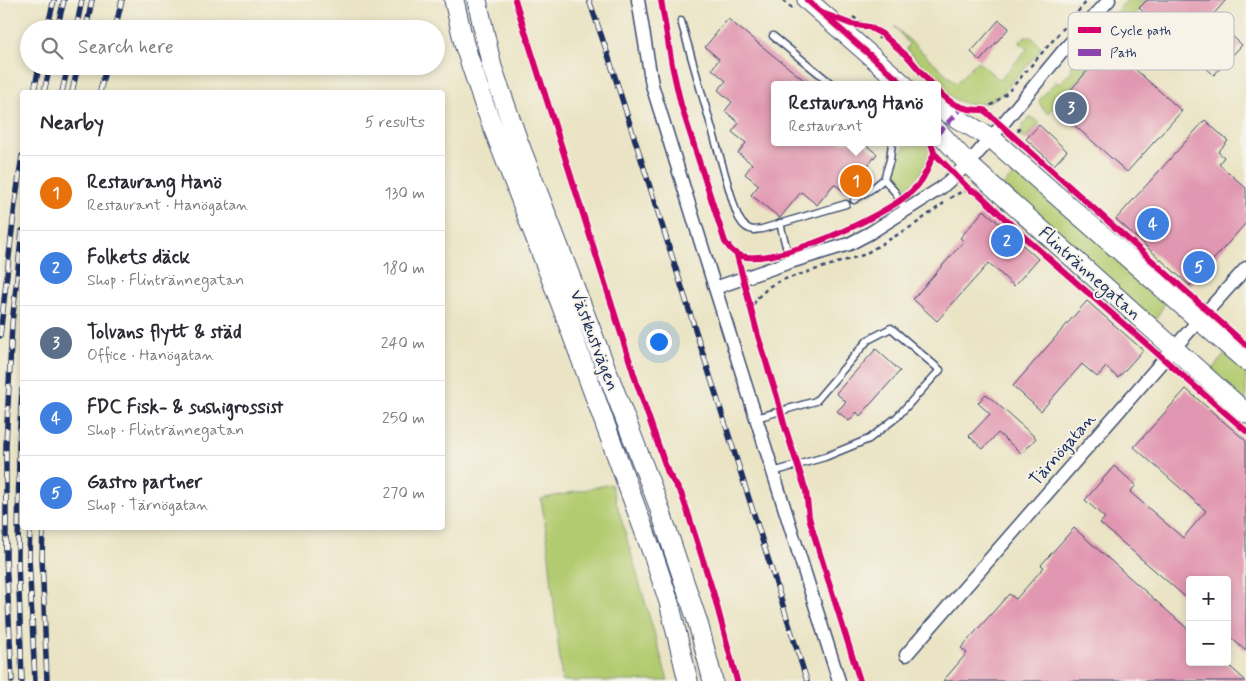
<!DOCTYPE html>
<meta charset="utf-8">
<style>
:root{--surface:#fff;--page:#f7f7f7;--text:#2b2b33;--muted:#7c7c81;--line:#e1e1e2;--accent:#c8321e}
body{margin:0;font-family:Mynerve,sans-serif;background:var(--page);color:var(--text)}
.controls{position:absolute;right:15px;bottom:15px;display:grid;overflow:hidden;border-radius:5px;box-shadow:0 2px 8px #0003}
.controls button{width:45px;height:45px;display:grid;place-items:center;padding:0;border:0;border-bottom:1px solid var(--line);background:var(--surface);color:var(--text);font:25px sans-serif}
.you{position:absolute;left:658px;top:341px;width:18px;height:18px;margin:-12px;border:4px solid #fff;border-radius:50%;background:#1a73e8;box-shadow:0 0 0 8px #1a73e833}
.badge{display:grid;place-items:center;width:32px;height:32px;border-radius:50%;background:var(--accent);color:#fff;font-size:16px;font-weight:700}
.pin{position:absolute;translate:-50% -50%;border:2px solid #fff;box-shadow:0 1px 5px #0006}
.popup{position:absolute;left:771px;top:81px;width:170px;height:65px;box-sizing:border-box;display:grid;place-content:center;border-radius:5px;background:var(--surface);filter:drop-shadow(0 1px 4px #0005);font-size:16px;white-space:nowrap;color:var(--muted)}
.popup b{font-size:19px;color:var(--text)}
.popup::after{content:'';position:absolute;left:50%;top:100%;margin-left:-10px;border:10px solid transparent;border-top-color:var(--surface)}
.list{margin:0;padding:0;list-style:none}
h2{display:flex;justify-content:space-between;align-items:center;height:65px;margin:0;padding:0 20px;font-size:21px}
h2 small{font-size:16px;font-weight:400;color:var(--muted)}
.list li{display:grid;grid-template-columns:32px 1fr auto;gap:15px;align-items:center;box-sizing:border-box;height:75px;padding:0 20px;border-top:1px solid var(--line)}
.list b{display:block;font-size:19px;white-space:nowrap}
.list p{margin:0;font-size:16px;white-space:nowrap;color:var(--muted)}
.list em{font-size:16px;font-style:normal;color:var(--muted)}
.icon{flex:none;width:28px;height:28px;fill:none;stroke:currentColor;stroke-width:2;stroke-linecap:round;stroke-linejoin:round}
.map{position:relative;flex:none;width:1246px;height:681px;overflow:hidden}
.search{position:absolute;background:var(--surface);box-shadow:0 2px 8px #0003;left:20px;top:20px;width:425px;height:55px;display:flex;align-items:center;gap:12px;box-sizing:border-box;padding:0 18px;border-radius:28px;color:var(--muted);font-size:19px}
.panel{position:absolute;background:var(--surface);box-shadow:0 2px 8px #0003;left:20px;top:90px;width:425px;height:440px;border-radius:5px}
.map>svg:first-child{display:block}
</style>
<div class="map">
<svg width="1246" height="681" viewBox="0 0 1246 681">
<rect width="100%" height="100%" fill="#f7f3e8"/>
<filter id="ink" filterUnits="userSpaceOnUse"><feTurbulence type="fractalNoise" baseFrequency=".02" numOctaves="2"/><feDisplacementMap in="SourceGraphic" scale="10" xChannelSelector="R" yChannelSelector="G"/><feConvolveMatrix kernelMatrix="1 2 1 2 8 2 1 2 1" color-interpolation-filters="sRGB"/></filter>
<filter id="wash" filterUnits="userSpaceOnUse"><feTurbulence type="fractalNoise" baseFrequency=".0096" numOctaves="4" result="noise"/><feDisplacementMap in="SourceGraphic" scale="20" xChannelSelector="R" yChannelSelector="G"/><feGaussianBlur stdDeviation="1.12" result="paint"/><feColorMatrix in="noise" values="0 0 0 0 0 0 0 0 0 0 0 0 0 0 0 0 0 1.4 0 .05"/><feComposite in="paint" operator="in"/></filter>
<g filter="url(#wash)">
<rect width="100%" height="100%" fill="#eae4c5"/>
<path fill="#b2cb70" stroke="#667d67" d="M 1127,0 L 1147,0 L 1121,30 C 1107,17 1117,11 1127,0 Z
M 894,26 L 956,83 L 977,61 L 1000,80 L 1027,49 L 1019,42 L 1025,36 C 1032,36 1035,40 1040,45 L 1040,51 L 1000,96 L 988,102 L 978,104 L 966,104 L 954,99 L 941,88 L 917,60 L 906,49 L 909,44 Z
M 1102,30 L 1109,31 L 1116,36 L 1049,113 C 1044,110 1040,107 1039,100 L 1056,81 L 1059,84 L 1073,69 L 1070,67 L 1097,33 Z
M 1031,117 L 1040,123 L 1024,140 L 1021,136 C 1021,127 1023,122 1031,117 Z
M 907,142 L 927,142 C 928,145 929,147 929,150 C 929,163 915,185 903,188 C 901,185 897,181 896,178 C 892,169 904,151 907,142 Z
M 1017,170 L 1167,300 L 1154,322 L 1003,186 Z
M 1227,352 L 1246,369 L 1246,403 L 1210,371 Z
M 611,484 L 668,681 L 562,681 L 547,537 L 541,499 Z"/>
<g id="blocks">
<path fill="#e197b1" d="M 1147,0 L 1226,0 L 1211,17 L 1242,45 L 1214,75 L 1139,8 Z
M 728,19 L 810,85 L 775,85 L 775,142 L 862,142 L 877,154 L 846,193 L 834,184 L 817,205 L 801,192 L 780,218 L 751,195 L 759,185 L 745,174 L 752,164 L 738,153 L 746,143 L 732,132 L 739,123 L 725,111 L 732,102 L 718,90 L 726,81 L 712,69 L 719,59 L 705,47 Z
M 999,20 L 1009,28 L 980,61 L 971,52 Z
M 1109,46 L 1182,111 L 1127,172 L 1055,108 Z
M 1205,120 L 1228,141 L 1218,152 L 1224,157 L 1219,164 L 1246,188 L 1246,223 L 1190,286 L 1116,219 Z
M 1039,125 L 1067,151 L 1054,165 L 1026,139 Z
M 984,210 L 1038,259 L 1014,286 L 989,263 L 937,321 L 913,299 L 964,241 L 960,238 Z
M 1087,301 L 1143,350 L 1118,378 L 1106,367 L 1097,377 L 1082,364 L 1041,411 L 1013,386 Z
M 876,349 L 900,371 L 860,416 L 857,412 L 849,421 L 837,411 L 846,402 L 836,393 Z
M 1186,389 L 1246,441 L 1246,651 L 1227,634 L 1227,580 L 1190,580 L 1190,601 L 1100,523 L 1105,518 L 1085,500 L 1114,466 L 1136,485 L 1130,492 L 1183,538 L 1206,511 L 1134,447 Z
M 986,394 L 1036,438 L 1022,454 L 998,433 L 983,449 L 969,436 L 990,414 L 978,403 Z
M 1074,528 L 1190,631 L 1190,662 L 1225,662 L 1246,681 L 943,681 L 967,653 L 961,648 L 1009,594 L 1016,599 L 1044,567 L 1041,565 Z"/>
</g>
</g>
<g filter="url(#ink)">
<use href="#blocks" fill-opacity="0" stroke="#3a4a6d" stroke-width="1"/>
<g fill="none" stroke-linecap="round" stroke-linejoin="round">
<defs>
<path id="lane" d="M 681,21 L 730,192 C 734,204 738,229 754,230 C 756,230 759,229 762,229 L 846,204
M 773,36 L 833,85
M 892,142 L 890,160 L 884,179 L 895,192 L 906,211
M 854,200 L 873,188 L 884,179
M 780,223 L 790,262
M 756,418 L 816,401 L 868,340 L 891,328 L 940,370 L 897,417 L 869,439 L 825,457 L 773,472"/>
<path id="street" d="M 638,0 L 652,85 L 715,288 L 839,681
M 715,288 L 790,262 L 849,244 L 870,233 L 941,188 L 968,164 L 991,138 L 1063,51 L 1109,0
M 906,655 L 1174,348 L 1246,268"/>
<path id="secondary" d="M 454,0 L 464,44 L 484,104 L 562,307 L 655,560 L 669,602 L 688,681
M 477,0 L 492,67 L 518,141 L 657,501 L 698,623 L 713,681
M 807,0 L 904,85
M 937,107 L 991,138 L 1246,361
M 937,130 L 968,164 L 1246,413"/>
</defs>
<use href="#lane" stroke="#3a4a6d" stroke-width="9"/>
<use href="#street" stroke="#3a4a6d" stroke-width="15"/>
<use href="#secondary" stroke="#3a4a6d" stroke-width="21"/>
<path stroke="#3a4a6d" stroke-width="2.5" stroke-dasharray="4 4" stroke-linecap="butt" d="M 783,0 L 793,9
M 853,17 L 869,27
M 878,39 L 882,34
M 984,110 L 997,101 L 1008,92 L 1088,0
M 1018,140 L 1019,124
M 950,198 L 961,192 L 970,190
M 751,312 L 756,299 L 770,286 L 782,280 L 863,255 L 914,225 L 944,203"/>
<use href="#lane" stroke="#fff" stroke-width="6"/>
<use href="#street" stroke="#fff" stroke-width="12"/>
<use href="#secondary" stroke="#fff" stroke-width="19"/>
<defs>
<path id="rail" d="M 589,0 L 608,55 L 807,681
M 47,29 L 54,0
M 57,29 L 64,0
M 76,29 L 82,0
M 86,29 L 92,0
M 115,29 L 122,0
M 34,92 L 39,66
M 44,92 L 50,66
M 62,92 L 68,66
M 72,92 L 78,66
M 100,92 L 106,66
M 0,336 L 15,204 L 22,156
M 30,528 L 29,557 L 35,681
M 43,528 L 42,558 L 47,681
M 12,681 L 6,557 L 6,445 L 12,324 L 22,231
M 22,681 L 18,558 L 19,445 L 22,390"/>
</defs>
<use href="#rail" stroke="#1b2f5e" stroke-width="5.5"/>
<use href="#rail" stroke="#f7f3e8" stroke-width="4" stroke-dasharray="11" stroke-linecap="butt"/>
<path stroke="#8e44ad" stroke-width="5" stroke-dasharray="10 5" stroke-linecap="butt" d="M 937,134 L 962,108"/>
<defs>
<path id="cycleway" d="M 515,0 L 636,381 L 668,473 L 681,493 L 687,510 L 714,595 L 737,681
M 661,0 L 672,65 L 681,105 L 725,242 C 729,247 732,253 739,255 C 772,269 885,216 911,192 C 921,184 927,172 931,160 C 932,158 934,156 934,153 C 934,150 931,145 931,142
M 807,0 L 904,85
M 822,13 L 851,24 L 869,27 L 882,34 L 909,58 L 932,85
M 937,90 C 950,105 965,111 984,110 L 1246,345
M 934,153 L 970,190 L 978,193 L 1022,235 L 1246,431
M 737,255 L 758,336 L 777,397 L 784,424 L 806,491 L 809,517 L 814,535 L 860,681"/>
</defs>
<use href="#cycleway" stroke="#f7f3e8" stroke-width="9"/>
<use href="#cycleway" stroke="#d6006c" stroke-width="6"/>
</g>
</g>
<g text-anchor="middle" stroke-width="4" stroke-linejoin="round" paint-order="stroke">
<g font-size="18" fill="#1b2f5e" stroke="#f7f3e8">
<text transform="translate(1090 273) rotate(42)" y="6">Flintrännegatan</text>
<text transform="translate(595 340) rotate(69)" y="6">Västkustvägen</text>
<text transform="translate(1062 449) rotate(-49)" y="6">Tärnögatan</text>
</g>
</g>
<rect x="1068" y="12" width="166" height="58" rx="8" fill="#f7f3e8" stroke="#b5b8bf" stroke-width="1"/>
<rect x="1078" y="27" width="23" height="6" fill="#d6006c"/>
<rect x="1078" y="49" width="23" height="7" fill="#8e44ad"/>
<g font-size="14" fill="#1b2f5e">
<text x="1110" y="35">Cycle path</text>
<text x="1110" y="57">Path</text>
</g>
</svg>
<div class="controls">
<button>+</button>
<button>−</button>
</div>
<div class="you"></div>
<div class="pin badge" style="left:856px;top:181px;background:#e8710a">1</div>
<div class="popup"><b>Restaurang Hanö</b>Restaurant</div>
<div class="pin badge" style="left:1007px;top:241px;background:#3f7fe0">2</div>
<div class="pin badge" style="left:1071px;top:108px;background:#5c6f8a">3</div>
<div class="pin badge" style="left:1153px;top:224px;background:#3f7fe0">4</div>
<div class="pin badge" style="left:1199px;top:267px;background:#3f7fe0">5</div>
<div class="search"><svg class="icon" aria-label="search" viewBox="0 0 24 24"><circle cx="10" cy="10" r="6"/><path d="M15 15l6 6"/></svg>Search here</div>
<section class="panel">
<h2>Nearby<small>5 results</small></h2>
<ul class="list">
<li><span class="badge" style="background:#e8710a">1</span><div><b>Restaurang Hanö</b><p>Restaurant · Hanögatan</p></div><em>130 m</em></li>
<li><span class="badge" style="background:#3f7fe0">2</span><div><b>Folkets däck</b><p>Shop · Flintrännegatan</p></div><em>180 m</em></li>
<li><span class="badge" style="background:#5c6f8a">3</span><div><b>Tolvans flytt &amp; städ</b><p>Office · Hanögatan</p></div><em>240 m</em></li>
<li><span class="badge" style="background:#3f7fe0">4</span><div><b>FDC Fisk- &amp; sushigrossist</b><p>Shop · Flintrännegatan</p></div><em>250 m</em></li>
<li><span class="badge" style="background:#3f7fe0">5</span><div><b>Gastro partner</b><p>Shop · Tärnögatan</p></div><em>270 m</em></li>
</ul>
</section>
</div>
